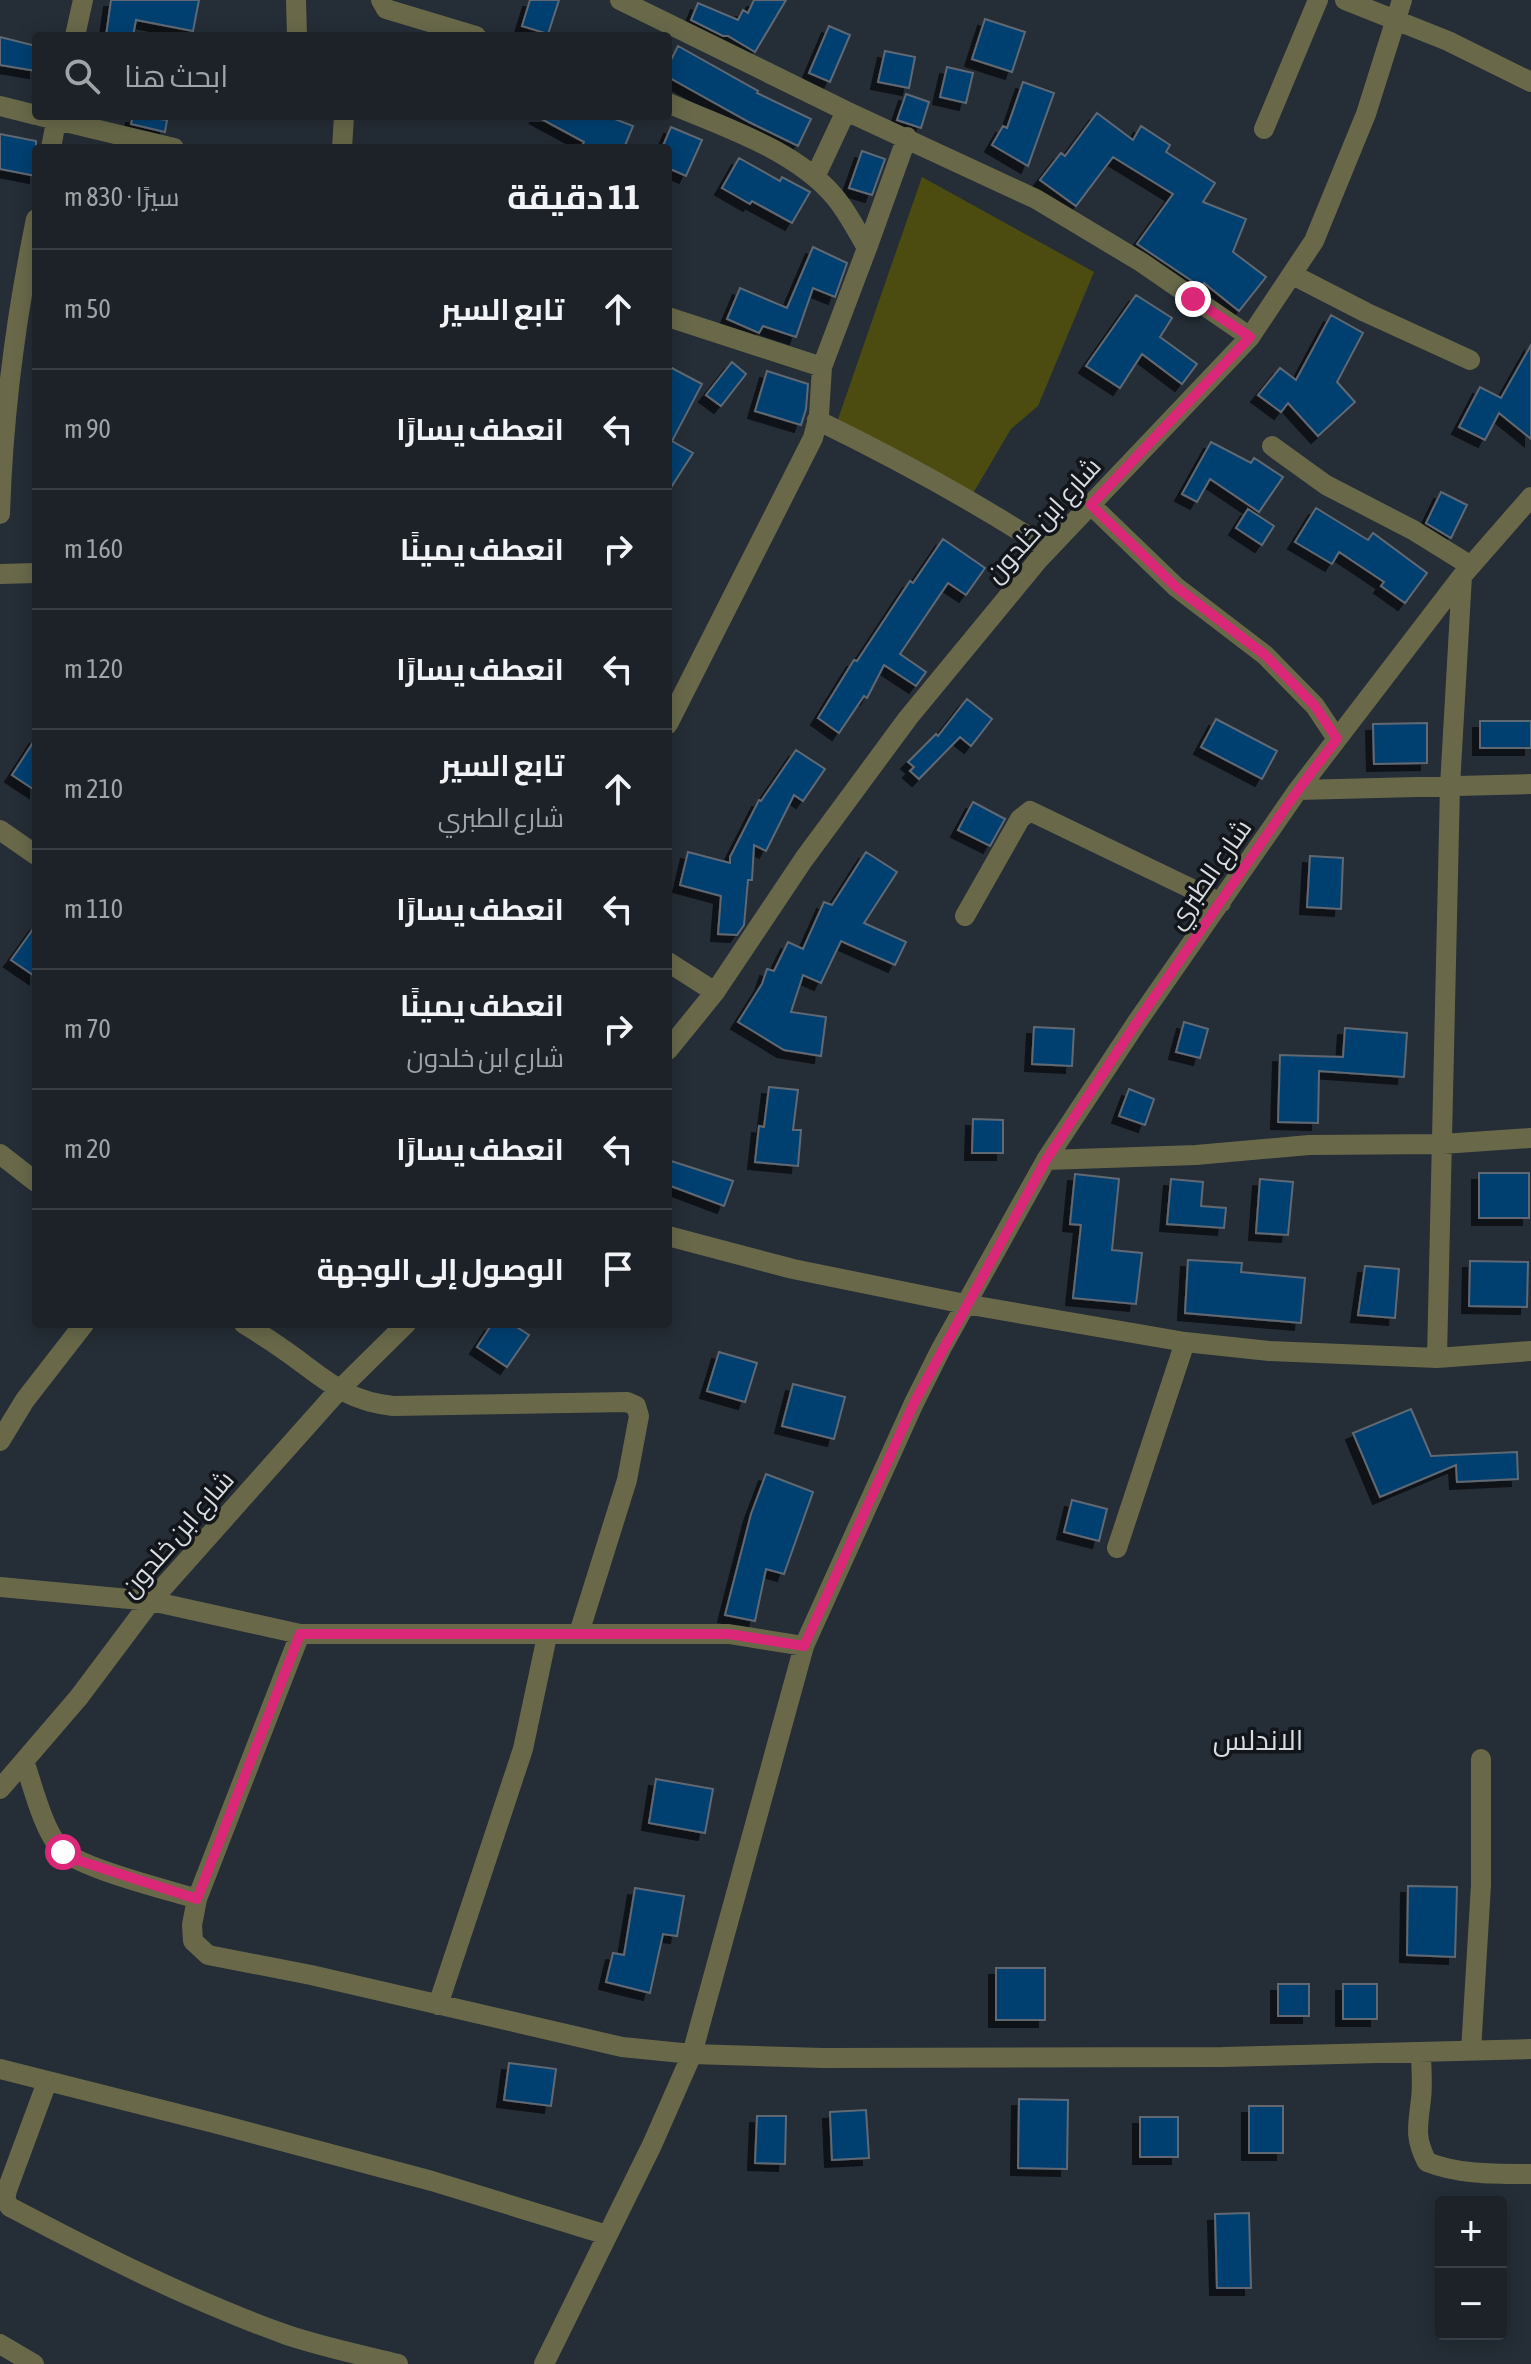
<!DOCTYPE html>
<html lang="ar">
<meta charset="utf-8">
<style>
:root{--surface:#1c2228;--page:#252a30;--text:#f1f3f6;--muted:#a0a4a8;--line:#3a3f45}
body{margin:0;font-family:"Asap Condensed",Cairo,sans-serif;background:var(--page);color:var(--text);direction:rtl}
.controls{position:absolute;right:24px;bottom:24px;display:grid;overflow:hidden;border-radius:8px;box-shadow:0 4px 20px #0003}
.controls button{width:72px;height:72px;display:grid;place-items:center;padding:0;border:0;border-bottom:2px solid var(--line);background:var(--surface);color:var(--text);font:40px sans-serif}
.stop{position:absolute;width:24px;height:24px;margin:-18px;border:6px solid #db2777;border-radius:50%;background:#fff}
.stop.end{background:#db2777;border-color:#fff;box-shadow:0 2px 8px #0008}
.list{margin:0;padding:0;list-style:none}
h2{display:flex;justify-content:space-between;align-items:center;height:104px;margin:0;padding:0 32px;font-size:34px}
h2 small{font-size:26px;font-weight:400;color:var(--muted)}
.list li{display:grid;grid-template-columns:52px 1fr auto;gap:24px;align-items:center;box-sizing:border-box;height:120px;padding:0 32px;border-top:2px solid var(--line)}
.list b{display:block;font-size:30px;white-space:nowrap}
.list p{margin:0;font-size:26px;white-space:nowrap;color:var(--muted)}
.list em{font-size:26px;font-style:normal;color:var(--muted)}
.icon{flex:none;width:44px;height:44px;fill:none;stroke:currentColor;stroke-width:2;stroke-linecap:round;stroke-linejoin:round}
.map{position:relative;flex:none;width:1531px;height:2364px;overflow:hidden;direction:ltr}
.search{position:absolute;background:var(--surface);box-shadow:0 4px 20px #0003;left:32px;top:32px;width:640px;height:88px;display:flex;align-items:center;gap:20px;box-sizing:border-box;padding:0 28px;border-radius:8px;color:var(--muted);font-size:30px}
.panel{position:absolute;background:var(--surface);box-shadow:0 4px 20px #0003;left:32px;top:144px;width:640px;height:1184px;border-radius:8px;direction:rtl}
.map>svg:first-child{display:block}
</style>
<div class="map">
<svg width="1531" height="2364" viewBox="0 0 1531 2364">
<defs>
<filter id="shadow"><feDropShadow dx="-7" dy="7" stdDeviation="0" flood-color="#0009"/></filter>
</defs>
<rect width="100%" height="100%" fill="#252d36"/>
<path fill="#4d4c10" d="M 922,177 L 1094,272 L 1038,406 L 1011,429 L 969,500 L 838,419 Z"/>
<path fill="#003f71" stroke="#606973" stroke-width="2" filter="url(#shadow)" d="M 111,0 L 199,0 L 193,31 L 136,20 L 133,36 L 106,36 Z
M 530,0 L 559,0 L 548,34 L 522,26 Z
M 754,0 L 786,0 L 755,52 L 728,36 L 723,36 L 691,20 L 698,3 L 738,20 L 743,10 L 748,13 Z
M 985,19 L 1025,32 L 1012,72 L 972,59 Z
M 829,26 L 850,35 L 830,82 L 809,73 Z
M 0,37 L 36,46 L 36,71 L 0,65 Z
M 678,46 L 758,91 L 757,93 L 811,119 L 798,146 L 749,122 L 668,77 L 668,66 Z
M 885,51 L 915,57 L 909,88 L 878,82 Z
M 947,67 L 973,73 L 966,103 L 940,97 Z
M 1023,82 L 1054,93 L 1028,166 L 992,145 L 1003,126 L 1007,128 Z
M 906,94 L 929,102 L 921,128 L 897,120 Z
M 1097,113 L 1133,140 L 1141,126 L 1170,145 L 1166,152 L 1215,183 L 1203,202 L 1246,219 L 1233,252 L 1266,277 L 1239,311 L 1204,283 L 1201,287 L 1137,244 L 1173,194 L 1113,157 L 1076,206 L 1040,180 L 1061,153 L 1065,156 Z
M 133,116 L 167,120 L 165,132 L 131,124 Z
M 536,116 L 607,116 L 633,126 L 624,148 L 581,148 L 584,142 Z
M 671,127 L 702,140 L 686,176 L 668,168 L 668,148 L 662,148 Z
M 0,134 L 36,141 L 36,176 L 0,169 Z
M 862,151 L 885,159 L 872,195 L 849,188 Z
M 739,158 L 780,181 L 782,177 L 810,192 L 792,223 L 752,201 L 750,204 L 722,188 Z
M 813,247 L 847,263 L 835,297 L 813,288 L 796,337 L 763,326 L 759,333 L 727,319 L 740,288 L 787,308 Z
M 1136,295 L 1172,318 L 1160,337 L 1197,364 L 1182,384 L 1142,354 L 1120,388 L 1086,366 Z
M 1331,315 L 1363,333 L 1337,382 L 1355,402 L 1318,436 L 1288,403 L 1281,412 L 1258,395 L 1280,368 L 1296,380 Z
M 1531,345 L 1531,439 L 1499,413 L 1485,440 L 1459,427 L 1480,387 L 1501,398 Z
M 732,362 L 746,374 L 721,406 L 706,395 Z
M 668,366 L 702,384 L 672,441 L 693,453 L 668,492 Z
M 767,371 L 808,384 L 806,409 L 801,425 L 755,411 Z
M 1211,442 L 1251,463 L 1254,458 L 1283,477 L 1259,512 L 1210,479 L 1197,502 L 1182,494 Z
M 1441,492 L 1467,505 L 1451,538 L 1426,523 Z
M 1316,508 L 1368,540 L 1373,533 L 1427,573 L 1405,603 L 1381,586 L 1384,582 L 1339,552 L 1332,564 L 1295,542 Z
M 1248,509 L 1274,526 L 1262,545 L 1236,528 Z
M 943,539 L 985,568 L 966,595 L 948,583 L 900,654 L 926,672 L 916,686 L 884,665 L 867,698 L 864,696 L 839,733 L 818,718 L 854,660 L 857,661 L 910,581 L 913,583 Z
M 967,699 L 992,719 L 971,746 L 960,737 L 919,779 L 910,771 L 914,767 L 908,762 L 936,734 L 938,736 Z
M 1216,719 L 1277,751 L 1262,779 L 1201,747 Z
M 1480,721 L 1531,721 L 1531,748 L 1480,748 Z
M 1427,723 L 1427,763 L 1374,764 L 1373,724 Z
M 36,738 L 36,791 L 12,775 Z
M 796,750 L 825,769 L 803,801 L 794,795 L 766,851 L 754,845 L 752,880 L 748,880 L 744,925 L 737,935 L 718,934 L 721,896 L 680,885 L 688,852 L 730,863 L 730,857 L 759,800 L 761,801 Z
M 973,802 L 1005,819 L 990,846 L 958,830 Z
M 866,852 L 897,872 L 864,923 L 906,942 L 895,965 L 841,941 L 821,983 L 803,975 L 791,1012 L 826,1017 L 821,1056 L 784,1050 L 738,1022 L 762,984 L 767,969 L 774,971 L 788,942 L 803,949 L 824,902 L 832,905 Z
M 1310,856 L 1343,858 L 1341,909 L 1307,907 Z
M 36,925 L 36,977 L 11,960 Z
M 1184,1022 L 1208,1029 L 1200,1058 L 1176,1052 Z
M 1034,1027 L 1074,1029 L 1072,1066 L 1032,1064 Z
M 1345,1028 L 1407,1033 L 1404,1077 L 1319,1071 L 1318,1123 L 1278,1122 L 1280,1055 L 1343,1057 Z
M 769,1087 L 798,1090 L 793,1130 L 801,1130 L 798,1166 L 755,1162 L 759,1126 L 764,1127 Z
M 1129,1089 L 1154,1099 L 1145,1125 L 1119,1116 Z
M 973,1119 L 1003,1120 L 1003,1153 L 972,1153 Z
M 668,1160 L 733,1181 L 724,1206 L 668,1185 Z
M 1479,1173 L 1529,1173 L 1529,1218 L 1479,1218 Z
M 1075,1174 L 1119,1179 L 1112,1250 L 1142,1253 L 1136,1304 L 1073,1298 L 1081,1225 L 1070,1224 Z
M 1171,1179 L 1203,1182 L 1201,1206 L 1226,1208 L 1224,1228 L 1167,1224 Z
M 1260,1179 L 1293,1182 L 1288,1235 L 1256,1233 Z
M 1188,1260 L 1242,1263 L 1241,1272 L 1305,1278 L 1301,1323 L 1185,1313 Z
M 1470,1261 L 1528,1262 L 1527,1307 L 1469,1306 Z
M 1365,1266 L 1399,1269 L 1395,1318 L 1358,1315 Z
M 492,1324 L 512,1324 L 529,1335 L 507,1367 L 477,1347 Z
M 719,1352 L 757,1363 L 745,1402 L 707,1391 Z
M 793,1384 L 845,1397 L 834,1439 L 782,1426 Z
M 1411,1409 L 1431,1456 L 1517,1452 L 1518,1479 L 1457,1482 L 1456,1465 L 1380,1497 L 1353,1433 Z
M 766,1474 L 813,1492 L 784,1574 L 766,1569 L 755,1621 L 725,1615 L 751,1514 Z
M 1072,1500 L 1107,1509 L 1099,1541 L 1064,1532 Z
M 656,1779 L 713,1789 L 705,1833 L 649,1823 Z
M 1408,1886 L 1457,1887 L 1455,1957 L 1407,1955 Z
M 635,1888 L 684,1896 L 677,1936 L 663,1934 L 650,1993 L 606,1982 L 613,1953 L 624,1955 Z
M 996,1968 L 1045,1968 L 1045,2020 L 996,2020 Z
M 1278,1984 L 1309,1984 L 1309,2016 L 1278,2016 Z
M 1343,1984 L 1377,1984 L 1377,2019 L 1343,2019 Z
M 509,2063 L 556,2069 L 551,2106 L 504,2100 Z
M 1019,2099 L 1068,2100 L 1067,2169 L 1018,2168 Z
M 1249,2106 L 1283,2106 L 1283,2153 L 1249,2153 Z
M 866,2110 L 869,2158 L 832,2160 L 830,2112 Z
M 757,2116 L 786,2116 L 785,2164 L 755,2163 Z
M 1140,2117 L 1178,2117 L 1178,2157 L 1140,2157 Z
M 1249,2213 L 1251,2288 L 1217,2288 L 1215,2214 Z"/>
<g fill="none" stroke-linecap="round" stroke-linejoin="round">
<path stroke="#69694a" stroke-width="20" d="M 296,0 L 297,36
M 381,0 L 386,9 L 476,36
M 620,0 L 846,111 L 1036,199 L 1141,262 L 1250,337
M 1345,0 L 1448,41 L 1531,82
M 75,36 L 83,0
M 668,103 C 723,127 794,149 834,196 C 847,211 857,231 867,248 L 822,367 L 668,317
M 0,106 L 36,115
M 40,116 L 174,148
M 1264,129 L 1318,0
M 51,148 L 57,116
M 342,148 L 344,116
M 815,177 L 846,111
M 867,248 L 907,137
M 1293,275 L 1365,312 L 1470,360
M 817,420 C 897,459 974,501 1048,549
M 1272,446 L 1326,485 L 1413,530 L 1471,566
M 1091,505 L 1176,587 L 1265,655 L 1315,706 L 1337,739
M 0,514 C 3,414 16,316 36,219
M 0,574 L 36,573
M 668,724 L 813,438 L 819,415 L 822,367
M 1298,790 L 1531,784
M 0,830 L 36,855
M 965,916 L 1020,819 L 1030,811 L 1221,903
M 668,962 L 715,992
M 668,1050 L 715,992 L 804,859 L 908,718 L 1039,559 L 1250,337 L 1314,241 L 1366,114 L 1402,0
M 0,1154 L 36,1182
M 1046,1160 L 1196,1155 L 1309,1145 L 1442,1144 L 1531,1138
M 668,1236 L 793,1269 L 965,1304 L 1185,1342 L 1269,1351 L 1437,1358 L 1531,1351
M 244,1324 C 259,1333 273,1342 287,1352 C 325,1379 345,1401 393,1406 L 627,1402 L 636,1406 L 639,1416 L 627,1480 L 579,1633
M 1437,1358 L 1450,786 L 1462,576
M 0,1441 L 25,1400 L 84,1324
M 1117,1548 L 1185,1342
M 0,1587 L 151,1601 L 300,1634 L 729,1634 L 804,1646
M 300,1634 L 197,1899 L 192,1925 L 193,1941 L 208,1955 L 311,1975 L 622,2047 L 692,2054 L 823,2058 L 1223,2057 L 1531,2049
M 24,1761 C 33,1786 42,1826 59,1847 C 74,1867 169,1890 197,1899
M 0,1789 L 79,1697 L 151,1601 L 338,1391 L 406,1324
M 438,2005 L 523,1749 L 547,1636
M 1471,2051 L 1481,1885 L 1481,1759
M 1421,2052 C 1421,2067 1423,2084 1421,2099 C 1418,2126 1414,2137 1427,2162 C 1460,2175 1496,2174 1531,2174
M 0,2069 L 218,2124 L 432,2181 L 607,2235
M 47,2082 L 7,2190 L 5,2200 L 10,2207 C 99,2254 192,2301 287,2335 C 323,2347 361,2355 398,2364
M 0,2344 L 34,2364
M 544,2364 L 652,2145 L 692,2054 L 804,1646 L 914,1403 L 941,1349 L 1046,1160 L 1137,1022 L 1298,790 L 1462,576 L 1531,497"/>
</g>
<g fill="none" stroke-linecap="round" stroke-linejoin="round">
<path stroke="#db2777" stroke-width="10" d="M 63,1852 L 74,1859 L 197,1899 L 300,1634 L 729,1634 L 804,1646 L 914,1403 L 1046,1160 L 1137,1022 L 1298,790 L 1337,739 L 1315,706 L 1265,655 L 1176,587 L 1091,505 L 1250,337 L 1193,299"/>
</g>
<g text-anchor="middle" stroke-width="7" stroke-linejoin="round" paint-order="stroke">
<g font-size="26" fill="#d8dde2" stroke="#121519">
<text transform="translate(1043 520) rotate(-48)" y="9">شارع ابن خلدون</text>
<text transform="translate(1209 874) rotate(-55)" y="9">شارع الطبري</text>
<text transform="translate(177 1534) rotate(-49)" y="9">شارع ابن خلدون</text>
</g>
<g font-size="28" fill="#d8dde2" stroke="#121519">
<text x="1258" y="1750">الاندلس</text>
</g>
</g>
</svg>
<div class="controls">
<button>+</button>
<button>−</button>
</div>
<div class="stop" style="left:63px;top:1852px"></div>
<div class="stop end" style="left:1193px;top:299px"></div>
<div class="search"><svg class="icon" aria-label="search" viewBox="0 0 24 24"><circle cx="10" cy="10" r="6"/><path d="M15 15l6 6"/></svg>ابحث هنا</div>
<section class="panel">
<h2>11 دقيقة<small>سيرًا · 830 m</small></h2>
<ul class="list">
<li><svg class="icon" aria-label="ahead" viewBox="0 0 24 24"><path d="M12 20V5M6 11l6-6 6 6"/></svg><div><b>تابع السير</b></div><em>50 m</em></li>
<li><svg class="icon" aria-label="left" viewBox="0 0 24 24"><path d="M17 20v-9H6M10 6l-5 5 5 5"/></svg><div><b>انعطف يسارًا</b></div><em>90 m</em></li>
<li><svg class="icon" aria-label="right" viewBox="0 0 24 24"><path d="M7 20v-9h11M14 6l5 5-5 5"/></svg><div><b>انعطف يمينًا</b></div><em>160 m</em></li>
<li><svg class="icon" aria-label="left" viewBox="0 0 24 24"><path d="M17 20v-9H6M10 6l-5 5 5 5"/></svg><div><b>انعطف يسارًا</b></div><em>120 m</em></li>
<li><svg class="icon" aria-label="ahead" viewBox="0 0 24 24"><path d="M12 20V5M6 11l6-6 6 6"/></svg><div><b>تابع السير</b><p>شارع الطبري</p></div><em>210 m</em></li>
<li><svg class="icon" aria-label="left" viewBox="0 0 24 24"><path d="M17 20v-9H6M10 6l-5 5 5 5"/></svg><div><b>انعطف يسارًا</b></div><em>110 m</em></li>
<li><svg class="icon" aria-label="right" viewBox="0 0 24 24"><path d="M7 20v-9h11M14 6l5 5-5 5"/></svg><div><b>انعطف يمينًا</b><p>شارع ابن خلدون</p></div><em>70 m</em></li>
<li><svg class="icon" aria-label="left" viewBox="0 0 24 24"><path d="M17 20v-9H6M10 6l-5 5 5 5"/></svg><div><b>انعطف يسارًا</b></div><em>20 m</em></li>
<li><svg class="icon" aria-label="arrive" viewBox="0 0 24 24"><path d="M6 21V4h12l-3 4 3 4H6"/></svg><div><b>الوصول إلى الوجهة</b></div></li>
</ul>
</section>
</div>
